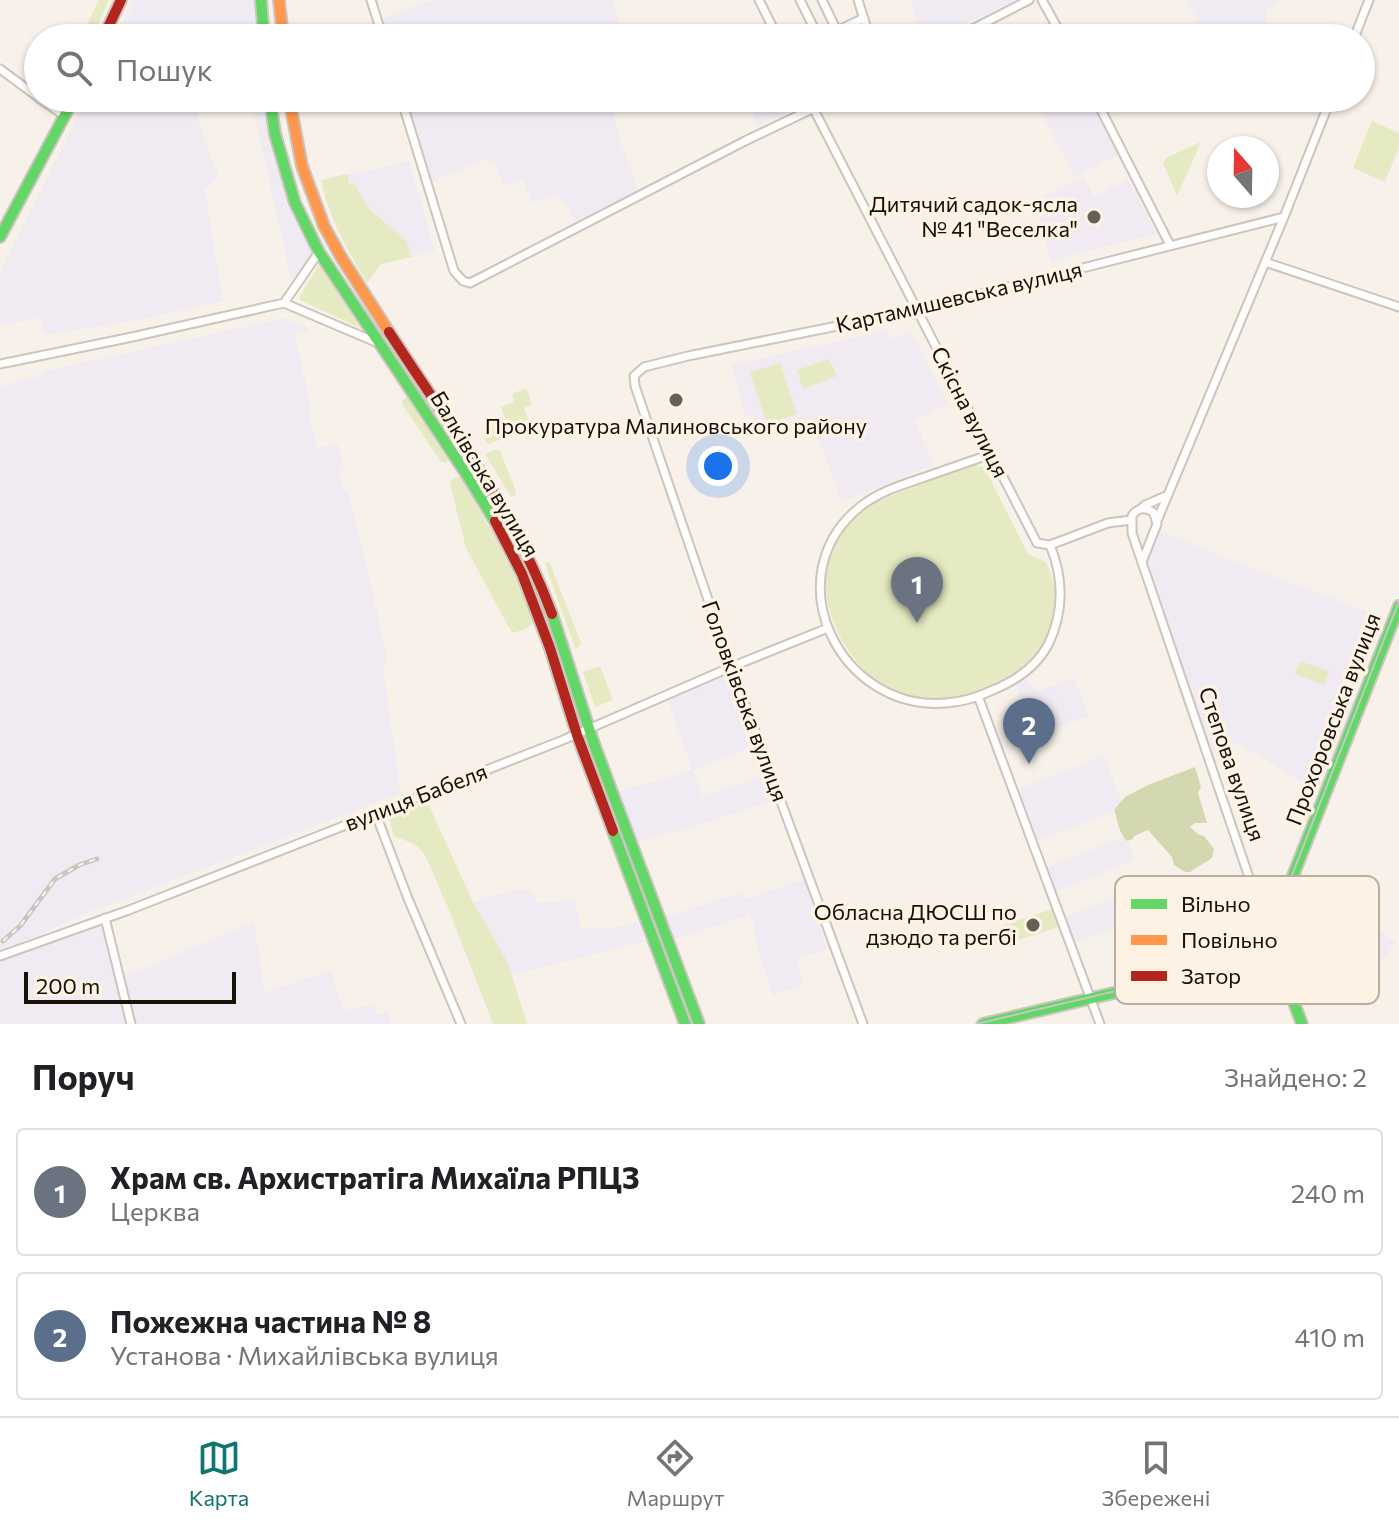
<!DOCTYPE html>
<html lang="uk">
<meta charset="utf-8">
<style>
:root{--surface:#fff;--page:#f6f6f6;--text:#202124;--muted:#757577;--line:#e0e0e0;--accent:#0f766e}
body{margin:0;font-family:Commissioner,sans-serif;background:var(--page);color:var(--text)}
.compass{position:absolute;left:1207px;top:136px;width:72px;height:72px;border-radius:50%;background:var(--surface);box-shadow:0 2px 6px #0004;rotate:340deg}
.scale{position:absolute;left:24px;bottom:20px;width:212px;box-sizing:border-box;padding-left:8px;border:4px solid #171108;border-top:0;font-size:22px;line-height:28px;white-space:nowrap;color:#171108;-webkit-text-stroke:6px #fdf2e3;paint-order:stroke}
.you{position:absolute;left:718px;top:466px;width:28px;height:28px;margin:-20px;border:6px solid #fff;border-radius:50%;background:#1a73e8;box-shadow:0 0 0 12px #1a73e833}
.badge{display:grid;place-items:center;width:52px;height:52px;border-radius:50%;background:var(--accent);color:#fff;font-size:26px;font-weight:700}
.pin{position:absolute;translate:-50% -66px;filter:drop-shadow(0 2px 4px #0008)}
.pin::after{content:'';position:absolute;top:42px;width:28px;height:24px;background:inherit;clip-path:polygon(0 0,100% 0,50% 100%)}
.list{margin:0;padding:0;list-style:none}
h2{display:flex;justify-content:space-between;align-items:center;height:104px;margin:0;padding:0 32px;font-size:34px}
h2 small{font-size:26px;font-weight:400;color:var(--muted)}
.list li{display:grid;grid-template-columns:52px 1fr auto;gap:24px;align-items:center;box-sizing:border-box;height:128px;margin:0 16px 16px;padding:0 16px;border:2px solid var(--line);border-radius:8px}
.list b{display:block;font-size:30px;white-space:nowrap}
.list p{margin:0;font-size:26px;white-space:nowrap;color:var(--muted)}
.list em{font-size:26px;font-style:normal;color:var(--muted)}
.icon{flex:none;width:44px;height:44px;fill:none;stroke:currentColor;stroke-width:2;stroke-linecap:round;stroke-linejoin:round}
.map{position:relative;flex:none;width:1399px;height:1024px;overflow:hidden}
.search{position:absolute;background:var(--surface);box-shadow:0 2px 6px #0004;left:24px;right:24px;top:24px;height:88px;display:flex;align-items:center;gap:20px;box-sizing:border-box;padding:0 28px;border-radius:44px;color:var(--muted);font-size:30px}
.sheet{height:392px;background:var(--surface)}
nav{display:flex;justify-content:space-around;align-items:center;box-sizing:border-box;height:112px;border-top:2px solid var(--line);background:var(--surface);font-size:22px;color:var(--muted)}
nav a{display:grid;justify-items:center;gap:4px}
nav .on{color:var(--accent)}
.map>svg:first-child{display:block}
</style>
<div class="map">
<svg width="1399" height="1024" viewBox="0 0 1399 1024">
<rect width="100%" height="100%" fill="#f7f1e9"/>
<path fill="#f0ebf3" d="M 135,0 L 255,0 L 259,38 L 116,38 Z
M 436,0 L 612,0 L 623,38 L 388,38 L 382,19 L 419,4 Z
M 911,0 L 1014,0 L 1015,1 L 935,38 L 922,38 Z
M 1187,0 L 1281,0 L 1265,11 L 1270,38 L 1205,38 Z
M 87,98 L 197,98 L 196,110 L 204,138 L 219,177 L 205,190 L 223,301 L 144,319 L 45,335 L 41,318 L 0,325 L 0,272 Z
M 251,98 L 266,98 L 290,203 L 311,250 L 310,256 L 298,276 L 291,279 Z
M 406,98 L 611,98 L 619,136 L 638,190 L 575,222 L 566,203 L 563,204 L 558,193 L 532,203 L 522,179 L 504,186 L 495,162 L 489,164 L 487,158 L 432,182 Z
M 745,98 L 801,98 L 804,103 L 758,126 Z
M 409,161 L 435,251 L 411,257 L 407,241 L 370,210 L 354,184 L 351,185 L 347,174 L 363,172 Z
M 285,318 L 311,330 L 294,334 L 312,410 L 309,411 L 317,448 L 338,444 L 344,470 L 340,472 L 343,489 L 349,495 L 388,658 L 383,668 L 401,793 L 87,913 L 0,952 L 0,386 L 45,375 L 45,371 Z
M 1159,530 L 1230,560 L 1379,616 L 1366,649 L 1309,629 L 1293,675 L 1358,703 L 1322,794 L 1238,743 L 1209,755 L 1145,566 Z
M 731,668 L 759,744 L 693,770 L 703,796 L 770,774 L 779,799 L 692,827 L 634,842 L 617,792 L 692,770 L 667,696 Z
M 1026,677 L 1035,690 L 1038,691 L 1074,678 L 1089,716 L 1052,730 L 1048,719 L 1039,722 L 1036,714 L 1033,715 L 1030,709 L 1025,711 L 1015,684 Z
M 1104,756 L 1124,808 L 1033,842 L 1015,790 Z
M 1125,836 L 1135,860 L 1052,893 L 1043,869 Z
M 804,879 L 827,949 L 802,957 L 797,962 L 804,985 L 773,995 L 756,942 L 754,925 L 749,915 L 672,940 L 665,917 L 742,892 L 745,899 Z
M 1160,880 L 1171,907 L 1174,950 L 1182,976 L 1155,982 L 1134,921 L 1071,944 L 1061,918 Z
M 532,890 L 537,903 L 575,900 L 581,929 L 618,927 L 637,921 L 645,941 L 519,973 L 511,973 L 508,963 L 473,902 L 509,891 Z
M 254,922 L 265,992 L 330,971 L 343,1010 L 375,1004 L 376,1014 L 387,1012 L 391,1024 L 134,1024 L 123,977 Z
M 105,923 L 130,1024 L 0,1024 L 0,962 Z"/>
<path fill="#f2eaf3" d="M 1034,98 L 1088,98 L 1118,155 L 1074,177 Z
M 1084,177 L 1094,196 L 1128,180 L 1157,234 L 1115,244 L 1051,262 L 1035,200 Z
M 887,330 L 892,339 L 911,331 L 948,404 L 914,420 L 934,464 L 842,502 L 812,421 L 760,439 L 753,415 L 746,417 L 731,365 Z
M 1309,628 L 1361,647 L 1342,696 L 1293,675 Z
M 1362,919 L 1396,942 L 1381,963 L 1362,945 L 1354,933 Z"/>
<path fill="#e5eac2" d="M 99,0 L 109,0 L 92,38 L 81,38 Z
M 1372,121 L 1399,133 L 1399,147 L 1385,182 L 1353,168 Z
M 1201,142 L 1177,196 L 1163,163 L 1166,158 Z
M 347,174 L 350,185 L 354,183 L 370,210 L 407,241 L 411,257 L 381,264 L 367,283 C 347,249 329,218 321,180 Z
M 320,263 L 360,328 L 300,300 L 300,296 Z
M 829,359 L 837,376 L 803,389 L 797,370 Z
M 780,363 L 797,414 L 767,424 L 750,372 Z
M 524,389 L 527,390 L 532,404 L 524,408 L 531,427 L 489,444 L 486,442 L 482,431 L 506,421 L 501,407 L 514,402 L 512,394 Z
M 407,397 L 448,460 L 445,463 L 441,462 L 402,404 L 402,401 Z
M 497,449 L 500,451 L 516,491 L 515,496 L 511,497 L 485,454 Z
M 971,464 L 984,467 L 1028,554 L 1046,562 C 1051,574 1055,584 1056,597 C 1057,681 947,723 881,684 C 866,674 854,659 844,644 C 833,625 825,602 826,580 C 828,559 832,541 846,524 C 850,520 854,514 858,511 C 867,505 878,502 886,498 C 914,486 943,475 971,464 Z
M 457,476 L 460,478 L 494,535 L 516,579 L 533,622 L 528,628 L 513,633 L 511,631 L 466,548 L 450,484 L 450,481 Z
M 549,561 L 581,643 L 576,650 L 545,564 Z
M 1300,661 L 1329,671 L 1324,685 L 1295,674 Z
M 600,666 L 613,700 L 595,707 L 583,672 Z
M 425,797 L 473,902 L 508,963 L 527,1024 L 493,1024 L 447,905 C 440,892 427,853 418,847 C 412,842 401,839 394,836 L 387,812 Z
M 1056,908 L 1062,926 L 1009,943 L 1003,925 Z"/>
<path fill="#d3d8b0" d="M 1195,767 L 1201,787 L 1198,793 L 1207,823 L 1195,823 L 1190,827 L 1199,835 L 1204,836 L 1214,849 L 1212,858 L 1190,872 L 1185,872 L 1174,865 L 1172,857 L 1148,830 L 1134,836 L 1133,839 L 1127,841 C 1117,829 1119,824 1114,810 L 1125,797 L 1148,785 Z"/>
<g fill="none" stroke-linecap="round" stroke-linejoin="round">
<defs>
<path id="street" d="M 371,0 L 383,38
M 759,0 L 778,38
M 800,0 L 819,38
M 822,0 L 837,31
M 858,0 L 870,38
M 1042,0 L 1063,38
M 822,38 L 864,18
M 955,38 L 1029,0
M 1354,38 L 1369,0
M 0,69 L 38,97
M 39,98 L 65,116
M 401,98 L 454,271 L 463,281 L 470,283 L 745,141 L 835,98
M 808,98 L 1037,543 L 1050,545 L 1108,523 L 1131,520
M 1095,98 L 1170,245
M 1265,262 L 1399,307
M 284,303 L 378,343
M 284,303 L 319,252
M 0,364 L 132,337 L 284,303
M 991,454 C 968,462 945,470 922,478 C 901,485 879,492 861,506 C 773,576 840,712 946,703 C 962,702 978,697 993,690 C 1015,681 1036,667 1048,645 C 1064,612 1064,579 1050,545
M 1141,509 L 1145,505 L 1166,496
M 1157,521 L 1284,217 L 1331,98
M 1142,562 L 1157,524 L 1154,513 C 1146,506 1137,508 1132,516 L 1132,533 L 1269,936
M 978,696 L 1100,1024
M 375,812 L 407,896 L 461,1024
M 105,918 L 131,1024
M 0,956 L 129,910 L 563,740 L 731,667 L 828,628
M 863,1024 L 728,658 L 635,386 L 634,376 L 644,367 L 688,356 L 917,310 L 1284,217"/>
<path id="fast" d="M 261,0 L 264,38
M 270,98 L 275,134 L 295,203 L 319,252 L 465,472 L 495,521
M 0,237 L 74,98
M 552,614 L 594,744 L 699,1024
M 613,831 L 685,1024
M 1269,937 L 1302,1024
M 983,1024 L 1244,962 L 1260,953 L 1269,937 L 1399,606"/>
<path id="slow" d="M 279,0 L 283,38
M 289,98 L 302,166 L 324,226 L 341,257 L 389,332"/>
<path id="jam" d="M 103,38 L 121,0
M 389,332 C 448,423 514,511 552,614
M 495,521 L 522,574 L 550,648 L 577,735 L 613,831"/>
</defs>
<use href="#street" stroke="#cbc5bd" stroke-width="11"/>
<use href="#fast" stroke="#cbc5bd" stroke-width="14"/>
<use href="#slow" stroke="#cbc5bd" stroke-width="14"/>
<use href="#jam" stroke="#cbc5bd" stroke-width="14"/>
<use href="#street" stroke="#fefdfc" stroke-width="7"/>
<use href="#fast" stroke="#63d668" stroke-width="10"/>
<use href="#slow" stroke="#ff974d" stroke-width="10"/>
<use href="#jam" stroke="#b3261e" stroke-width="10"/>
<path stroke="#c8c6c4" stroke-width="2" d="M 976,1024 L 1244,961 C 1257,955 1263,947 1269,934 L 1399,601"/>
<defs>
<path id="rail" d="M 3,941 L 20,926 L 55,879 L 79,865 L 97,859"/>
</defs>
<use href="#rail" stroke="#c8c6c4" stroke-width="5"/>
<use href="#rail" stroke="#fdf2e3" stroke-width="2" stroke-dasharray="6" stroke-linecap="butt"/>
</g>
<g fill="#655f57" stroke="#fdf2e3" stroke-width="3">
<circle cx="1094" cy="217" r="8"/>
<circle cx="676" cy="400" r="8"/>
<circle cx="1033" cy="925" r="8"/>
</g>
<g text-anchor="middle" stroke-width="7" stroke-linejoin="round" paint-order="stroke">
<g font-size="22" fill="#171108" stroke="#fdf2e3" text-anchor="end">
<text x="1078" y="212">Дитячий садок-ясла<tspan x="1078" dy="25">№ 41 "Веселка"</tspan></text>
<text x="676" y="434" text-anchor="middle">Прокуратура Малиновського району</text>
<text x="1017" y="920">Обласна ДЮСШ по<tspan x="1017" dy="25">дзюдо та регбі</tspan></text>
</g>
<g font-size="22" fill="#171108" stroke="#fdf2e3">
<text transform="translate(959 297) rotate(-13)" y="8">Картамишевська вулиця</text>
<text transform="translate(970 412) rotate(63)" y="8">Cкісна вулиця</text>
<text transform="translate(485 474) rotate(59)" y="8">Балківська вулиця</text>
<text transform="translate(745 701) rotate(70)" y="8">Головківська вулиця</text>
<text transform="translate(1333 719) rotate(-69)" y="8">Прохоровська вулиця</text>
<text transform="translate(1232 764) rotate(71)" y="8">Степова вулиця</text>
<text transform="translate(416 797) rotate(-21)" y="8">вулиця Бабеля</text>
</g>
</g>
<rect x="1115" y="876" width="264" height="128" rx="12" fill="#fdf2e3" stroke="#b8aea1" stroke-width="2"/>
<rect x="1131" y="899" width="36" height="10" fill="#63d668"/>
<rect x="1131" y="935" width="36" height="10" fill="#ff974d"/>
<rect x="1131" y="971" width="36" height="10" fill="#b3261e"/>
<g font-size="22" fill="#171108">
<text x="1181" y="912">Вільно</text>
<text x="1181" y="948">Повільно</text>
<text x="1181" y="984">Затор</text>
</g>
</svg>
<svg class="compass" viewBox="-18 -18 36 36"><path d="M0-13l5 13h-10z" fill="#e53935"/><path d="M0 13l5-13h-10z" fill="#757577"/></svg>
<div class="scale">200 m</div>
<div class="you"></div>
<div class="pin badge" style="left:917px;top:623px;background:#6b7280">1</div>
<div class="pin badge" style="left:1029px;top:764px;background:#5c6f8a">2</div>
<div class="search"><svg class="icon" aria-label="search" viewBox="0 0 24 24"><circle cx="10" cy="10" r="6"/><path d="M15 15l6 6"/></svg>Пошук</div>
</div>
<section class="sheet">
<h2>Поруч<small>Знайдено: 2</small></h2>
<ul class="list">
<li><span class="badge" style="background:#6b7280">1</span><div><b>Храм св. Архистратіга Михаїла РПЦЗ</b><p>Церква</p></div><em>240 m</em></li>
<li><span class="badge" style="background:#5c6f8a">2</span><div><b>Пожежна частина № 8</b><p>Установа · Михайлівська вулиця</p></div><em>410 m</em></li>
</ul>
</section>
<nav>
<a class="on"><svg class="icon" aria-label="map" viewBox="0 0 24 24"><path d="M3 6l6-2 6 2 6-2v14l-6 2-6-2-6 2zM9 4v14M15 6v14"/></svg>Карта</a>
<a><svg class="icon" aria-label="directions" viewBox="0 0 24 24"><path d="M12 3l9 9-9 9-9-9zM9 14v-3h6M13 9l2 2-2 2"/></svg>Маршрут</a>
<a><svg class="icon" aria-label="saved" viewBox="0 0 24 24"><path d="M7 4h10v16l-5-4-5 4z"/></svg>Збережені</a>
</nav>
